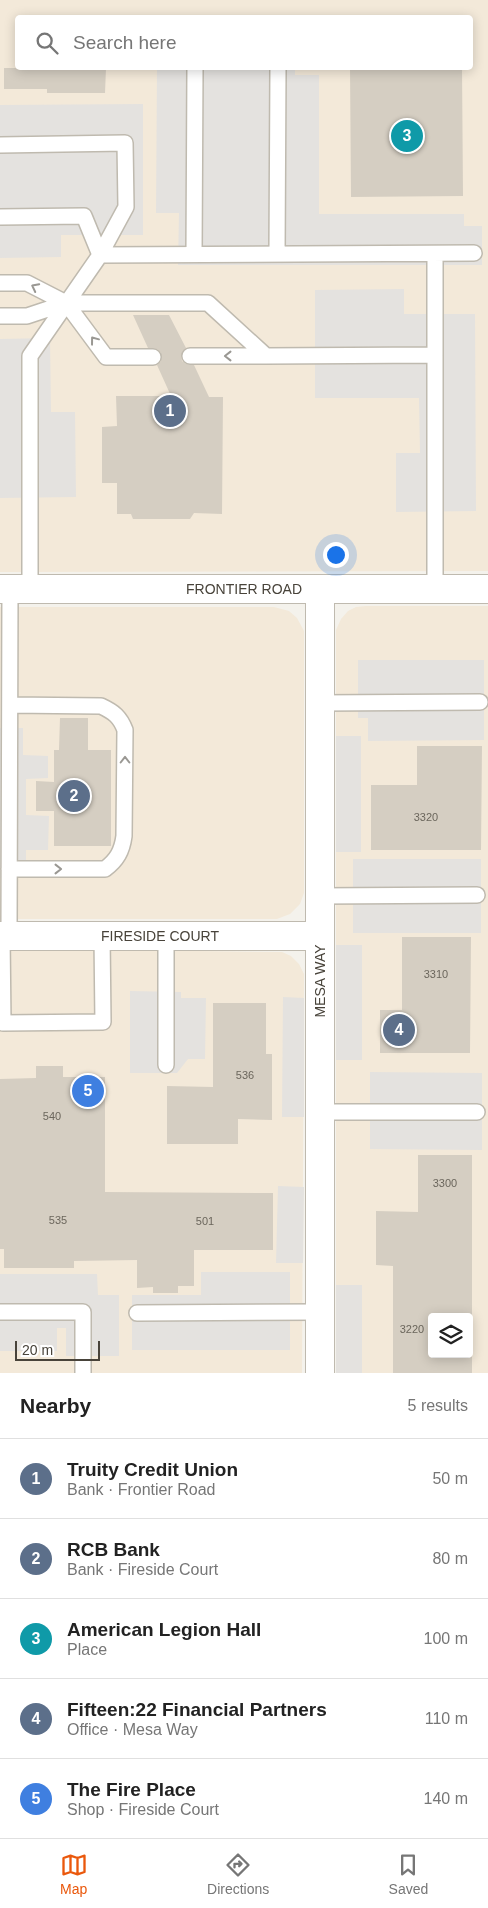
<!DOCTYPE html>
<meta charset="utf-8">
<style>
:root{--surface:#fff;--page:#f2f2f2;--text:#222;--muted:#767676;--line:#e0e0e0;--accent:#ea580c}
body{margin:0;font-family:Arial,sans-serif;background:var(--page);color:var(--text)}
.controls{position:absolute;right:15px;bottom:15px;display:grid;overflow:hidden;border-radius:5px;box-shadow:0 2px 12px #0003}
.controls button{width:45px;height:45px;display:grid;place-items:center;padding:0;border:0;border-bottom:1px solid var(--line);background:var(--surface);color:var(--text);font:25px sans-serif}
.scale{position:absolute;left:15px;bottom:12px;width:85px;box-sizing:border-box;padding-left:5px;border:2px solid #48433a;border-top:0;font-size:14px;line-height:18px;white-space:nowrap;color:#48433a;-webkit-text-stroke:4px #fff;paint-order:stroke}
.you{position:absolute;left:335px;top:554px;width:18px;height:18px;margin:-12px;border:4px solid #fff;border-radius:50%;background:#1a73e8;box-shadow:0 0 0 8px #1a73e833}
.badge{display:grid;place-items:center;width:32px;height:32px;border-radius:50%;background:var(--accent);color:#fff;font-size:16px;font-weight:700}
.pin{position:absolute;translate:-50% -50%;border:2px solid #fff;box-shadow:0 1px 5px #0006}
.list{margin:0;padding:0;list-style:none}
h2{display:flex;justify-content:space-between;align-items:center;height:65px;margin:0;padding:0 20px;font-size:21px}
h2 small{font-size:16px;font-weight:400;color:var(--muted)}
.list li{display:grid;grid-template-columns:32px 1fr auto;gap:15px;align-items:center;box-sizing:border-box;height:80px;padding:0 20px;border-top:1px solid var(--line)}
.list b{display:block;font-size:19px;white-space:nowrap}
.list p{margin:0;font-size:16px;white-space:nowrap;color:var(--muted)}
.list em{font-size:16px;font-style:normal;color:var(--muted)}
.icon{flex:none;width:28px;height:28px;fill:none;stroke:currentColor;stroke-width:2;stroke-linecap:round;stroke-linejoin:round}
.map{position:relative;flex:none;width:488px;height:1373px;overflow:hidden}
.search{position:absolute;background:var(--surface);box-shadow:0 2px 12px #0003;left:15px;right:15px;top:15px;height:55px;display:flex;align-items:center;gap:12px;box-sizing:border-box;padding:0 18px;border-radius:5px;color:var(--muted);font-size:19px}
.sheet{height:465px;background:var(--surface)}
nav{display:flex;justify-content:space-around;align-items:center;box-sizing:border-box;height:70px;border-top:1px solid var(--line);background:var(--surface);font-size:14px;color:var(--muted)}
nav a{display:grid;justify-items:center;gap:2px}
nav .on{color:var(--accent)}
.map>svg:first-child{display:block}
</style>
<div class="map">
<svg width="488" height="1373" viewBox="0 0 488 1373">
<rect width="100%" height="100%" fill="#f4f2ec"/>
<path fill="#f3e9d9" fill-rule="evenodd" d="M 0,0 L 488,0 L 488,571 L 0,572 ZM 18,18 L 470,18 L 470,68 L 18,68 Z
M 366,606 L 488,606 L 488,1373 L 336,1373 L 336,630 L 341,619 L 348,611 L 356,607 ZM 432,1317 L 469,1317 L 469,1354 L 432,1354 Z
M 0,607 L 274,607 L 289,611 L 297,618 L 304,631 L 304,893 L 300,904 L 290,914 L 277,919 L 0,919 Z
M 125,950 L 282,952 L 291,956 L 299,964 L 304,974 L 302,1373 L 0,1373 L 0,951 Z"/>
<path fill="#e4e2df" d="M 157,68 L 295,68 L 295,75 L 319,75 L 319,214 L 464,214 L 464,226 L 482,226 L 482,265 L 178,265 L 179,213 L 156,213 Z
M 143,104 L 143,235 L 61,235 L 61,257 L 0,258 L 0,105 Z
M 404,289 L 404,314 L 475,314 L 476,511 L 396,512 L 396,453 L 420,453 L 419,398 L 315,398 L 315,290 Z
M 50,338 L 51,412 L 75,412 L 76,497 L 0,498 L 0,339 Z
M 358,660 L 484,660 L 484,740 L 368,741 L 368,718 L 358,718 Z
M 0,728 L 23,728 L 23,755 L 48,756 L 48,778 L 26,779 L 26,815 L 49,816 L 48,850 L 26,850 L 26,878 L 0,878 Z
M 336,736 L 361,736 L 361,852 L 336,852 Z
M 353,859 L 481,859 L 481,933 L 353,933 Z
M 336,945 L 362,945 L 362,1060 L 336,1060 Z
M 130,991 L 181,992 L 181,998 L 206,998 L 205,1059 L 188,1059 L 177,1073 L 130,1073 Z
M 283,997 L 304,998 L 304,1117 L 282,1117 Z
M 370,1072 L 482,1073 L 482,1150 L 370,1149 Z
M 278,1186 L 304,1187 L 303,1263 L 276,1263 Z
M 201,1272 L 290,1272 L 290,1350 L 132,1350 L 132,1295 L 201,1295 Z
M 0,1274 L 97,1274 L 98,1295 L 119,1295 L 119,1356 L 66,1356 L 66,1328 L 57,1328 L 57,1351 L 0,1351 Z
M 336,1285 L 362,1285 L 362,1373 L 336,1373 Z"/>
<path fill="#d5cec2" fill-rule="evenodd" d="M 4,68 L 106,68 L 105,93 L 47,93 L 47,89 L 4,89 Z
M 350,68 L 462,68 L 463,196 L 351,197 Z
M 133,315 L 169,315 L 186,348 L 181,356 L 182,361 L 186,364 L 194,365 L 209,397 L 223,397 L 222,514 L 194,513 L 190,519 L 133,519 L 131,514 L 117,514 L 117,483 L 102,483 L 102,427 L 117,426 L 116,396 L 171,396 L 157,365 L 161,361 L 161,353 L 157,349 L 148,348 Z
M 60,718 L 88,718 L 88,750 L 111,750 L 111,846 L 54,846 L 54,811 L 36,811 L 36,781 L 54,782 L 54,750 L 59,750 Z
M 417,746 L 482,746 L 481,850 L 371,850 L 371,785 L 417,785 Z
M 402,937 L 471,937 L 470,1053 L 380,1053 L 380,1010 L 402,1010 Z
M 213,1003 L 266,1003 L 266,1054 L 272,1054 L 272,1120 L 238,1119 L 238,1144 L 167,1144 L 167,1086 L 213,1087 Z
M 36,1066 L 63,1066 L 63,1077 L 105,1077 L 105,1192 L 273,1193 L 273,1250 L 194,1250 L 194,1286 L 178,1286 L 178,1293 L 153,1293 L 153,1287 L 137,1288 L 137,1260 L 74,1261 L 74,1268 L 4,1268 L 4,1249 L 0,1249 L 0,1079 L 36,1078 Z
M 418,1155 L 472,1155 L 472,1373 L 393,1373 L 393,1266 L 376,1265 L 376,1211 L 418,1212 ZM 432,1317 L 469,1317 L 469,1354 L 432,1354 Z"/>
<g fill="none" stroke-linecap="round" stroke-linejoin="round">
<defs>
<path id="service" d="M 0,145 L 125,143 L 126,207 L 100,255 L 30,356 L 30,589
M 0,217 L 84,216 L 100,255
M 194,254 L 195,68
M 277,254 L 278,68
M 435,254 L 435,589
M 100,255 L 474,253
M 0,283 L 27,283 L 66,303 L 106,357 L 153,357
M 0,316 L 27,316 L 66,303 L 208,303 L 266,356 L 435,355
M 190,356 L 266,356
M 320,703 L 480,702
M 9,869 L 105,869 C 117,860 122,851 124,836 L 125,730 C 120,717 114,712 101,706 L 10,705
M 320,896 L 477,895
M 2,936 L 3,1023 L 103,1022 L 102,936
M 9,936 L 10,589
M 166,1065 L 166,936
M 320,1112 L 477,1112
M 0,1312 L 83,1312 L 83,1373
M 137,1313 L 320,1312"/>
<g id="minor">
<path id="s1" d="M 0,589 L 488,589"/>
<path d="M 320,589 L 320,1373"/>
<path id="s2" d="M 0,936 L 320,936"/>
</g>
</defs>
<use href="#service" stroke="#bfbaaf" stroke-width="18"/>
<use href="#minor" stroke="#bfbaaf" stroke-width="30"/>
<use href="#service" stroke="#fff" stroke-width="15"/>
<use href="#minor" stroke="#fff" stroke-width="28"/>
</g>
<defs><path id="oneway-chevron" d="M-2-3.5L2.5 0L-2 3.5" fill="none" stroke-width="1.6" stroke-linecap="round" stroke-linejoin="round" transform="scale(1.25)"/></defs>
<g stroke="#9a9893">
<use href="#oneway-chevron" transform="translate(35 287) rotate(-153)"/>
<use href="#oneway-chevron" transform="translate(94 340) rotate(-127)"/>
<use href="#oneway-chevron" transform="translate(228 356) rotate(180)"/>
<use href="#oneway-chevron" transform="translate(125 760) rotate(-90)"/>
<use href="#oneway-chevron" transform="translate(58 869)"/>
</g>
<g text-anchor="middle" stroke-width="4" stroke-linejoin="round" paint-order="stroke">
<g font-size="11" fill="#6b665c">
<text x="426" y="821">3320</text>
<text x="436" y="978">3310</text>
<text x="245" y="1079">536</text>
<text x="52" y="1120">540</text>
<text x="445" y="1187">3300</text>
<text x="58" y="1224">535</text>
<text x="205" y="1225">501</text>
<text x="412" y="1333">3220</text>
</g>
<g font-size="14" fill="#48433a" stroke="#fff">
<text dy="5" stroke="none"><textPath href="#s1" startOffset="244">FRONTIER ROAD</textPath></text>
<text dy="5" stroke="none"><textPath href="#s2" startOffset="160">FIRESIDE COURT</textPath></text>
<text transform="translate(320 981) rotate(-90)" y="5">MESA WAY</text>
</g>
</g>
</svg>
<div class="controls">
<button><svg class="icon" aria-label="layers" viewBox="0 0 24 24"><path d="M12 4l9 5-9 5-9-5zM3 14l9 5 9-5"/></svg></button>
</div>
<div class="scale">20 m</div>
<div class="you"></div>
<div class="pin badge" style="left:170px;top:411px;background:#5c6f8a">1</div>
<div class="pin badge" style="left:74px;top:796px;background:#5c6f8a">2</div>
<div class="pin badge" style="left:407px;top:136px;background:#0f9aa8">3</div>
<div class="pin badge" style="left:399px;top:1030px;background:#5c6f8a">4</div>
<div class="pin badge" style="left:88px;top:1091px;background:#3f7fe0">5</div>
<div class="search"><svg class="icon" aria-label="search" viewBox="0 0 24 24"><circle cx="10" cy="10" r="6"/><path d="M15 15l6 6"/></svg>Search here</div>
</div>
<section class="sheet">
<h2>Nearby<small>5 results</small></h2>
<ul class="list">
<li><span class="badge" style="background:#5c6f8a">1</span><div><b>Truity Credit Union</b><p>Bank · Frontier Road</p></div><em>50 m</em></li>
<li><span class="badge" style="background:#5c6f8a">2</span><div><b>RCB Bank</b><p>Bank · Fireside Court</p></div><em>80 m</em></li>
<li><span class="badge" style="background:#0f9aa8">3</span><div><b>American Legion Hall</b><p>Place</p></div><em>100 m</em></li>
<li><span class="badge" style="background:#5c6f8a">4</span><div><b>Fifteen:22 Financial Partners</b><p>Office · Mesa Way</p></div><em>110 m</em></li>
<li><span class="badge" style="background:#3f7fe0">5</span><div><b>The Fire Place</b><p>Shop · Fireside Court</p></div><em>140 m</em></li>
</ul>
</section>
<nav>
<a class="on"><svg class="icon" aria-label="map" viewBox="0 0 24 24"><path d="M3 6l6-2 6 2 6-2v14l-6 2-6-2-6 2zM9 4v14M15 6v14"/></svg>Map</a>
<a><svg class="icon" aria-label="directions" viewBox="0 0 24 24"><path d="M12 3l9 9-9 9-9-9zM9 14v-3h6M13 9l2 2-2 2"/></svg>Directions</a>
<a><svg class="icon" aria-label="saved" viewBox="0 0 24 24"><path d="M7 4h10v16l-5-4-5 4z"/></svg>Saved</a>
</nav>
